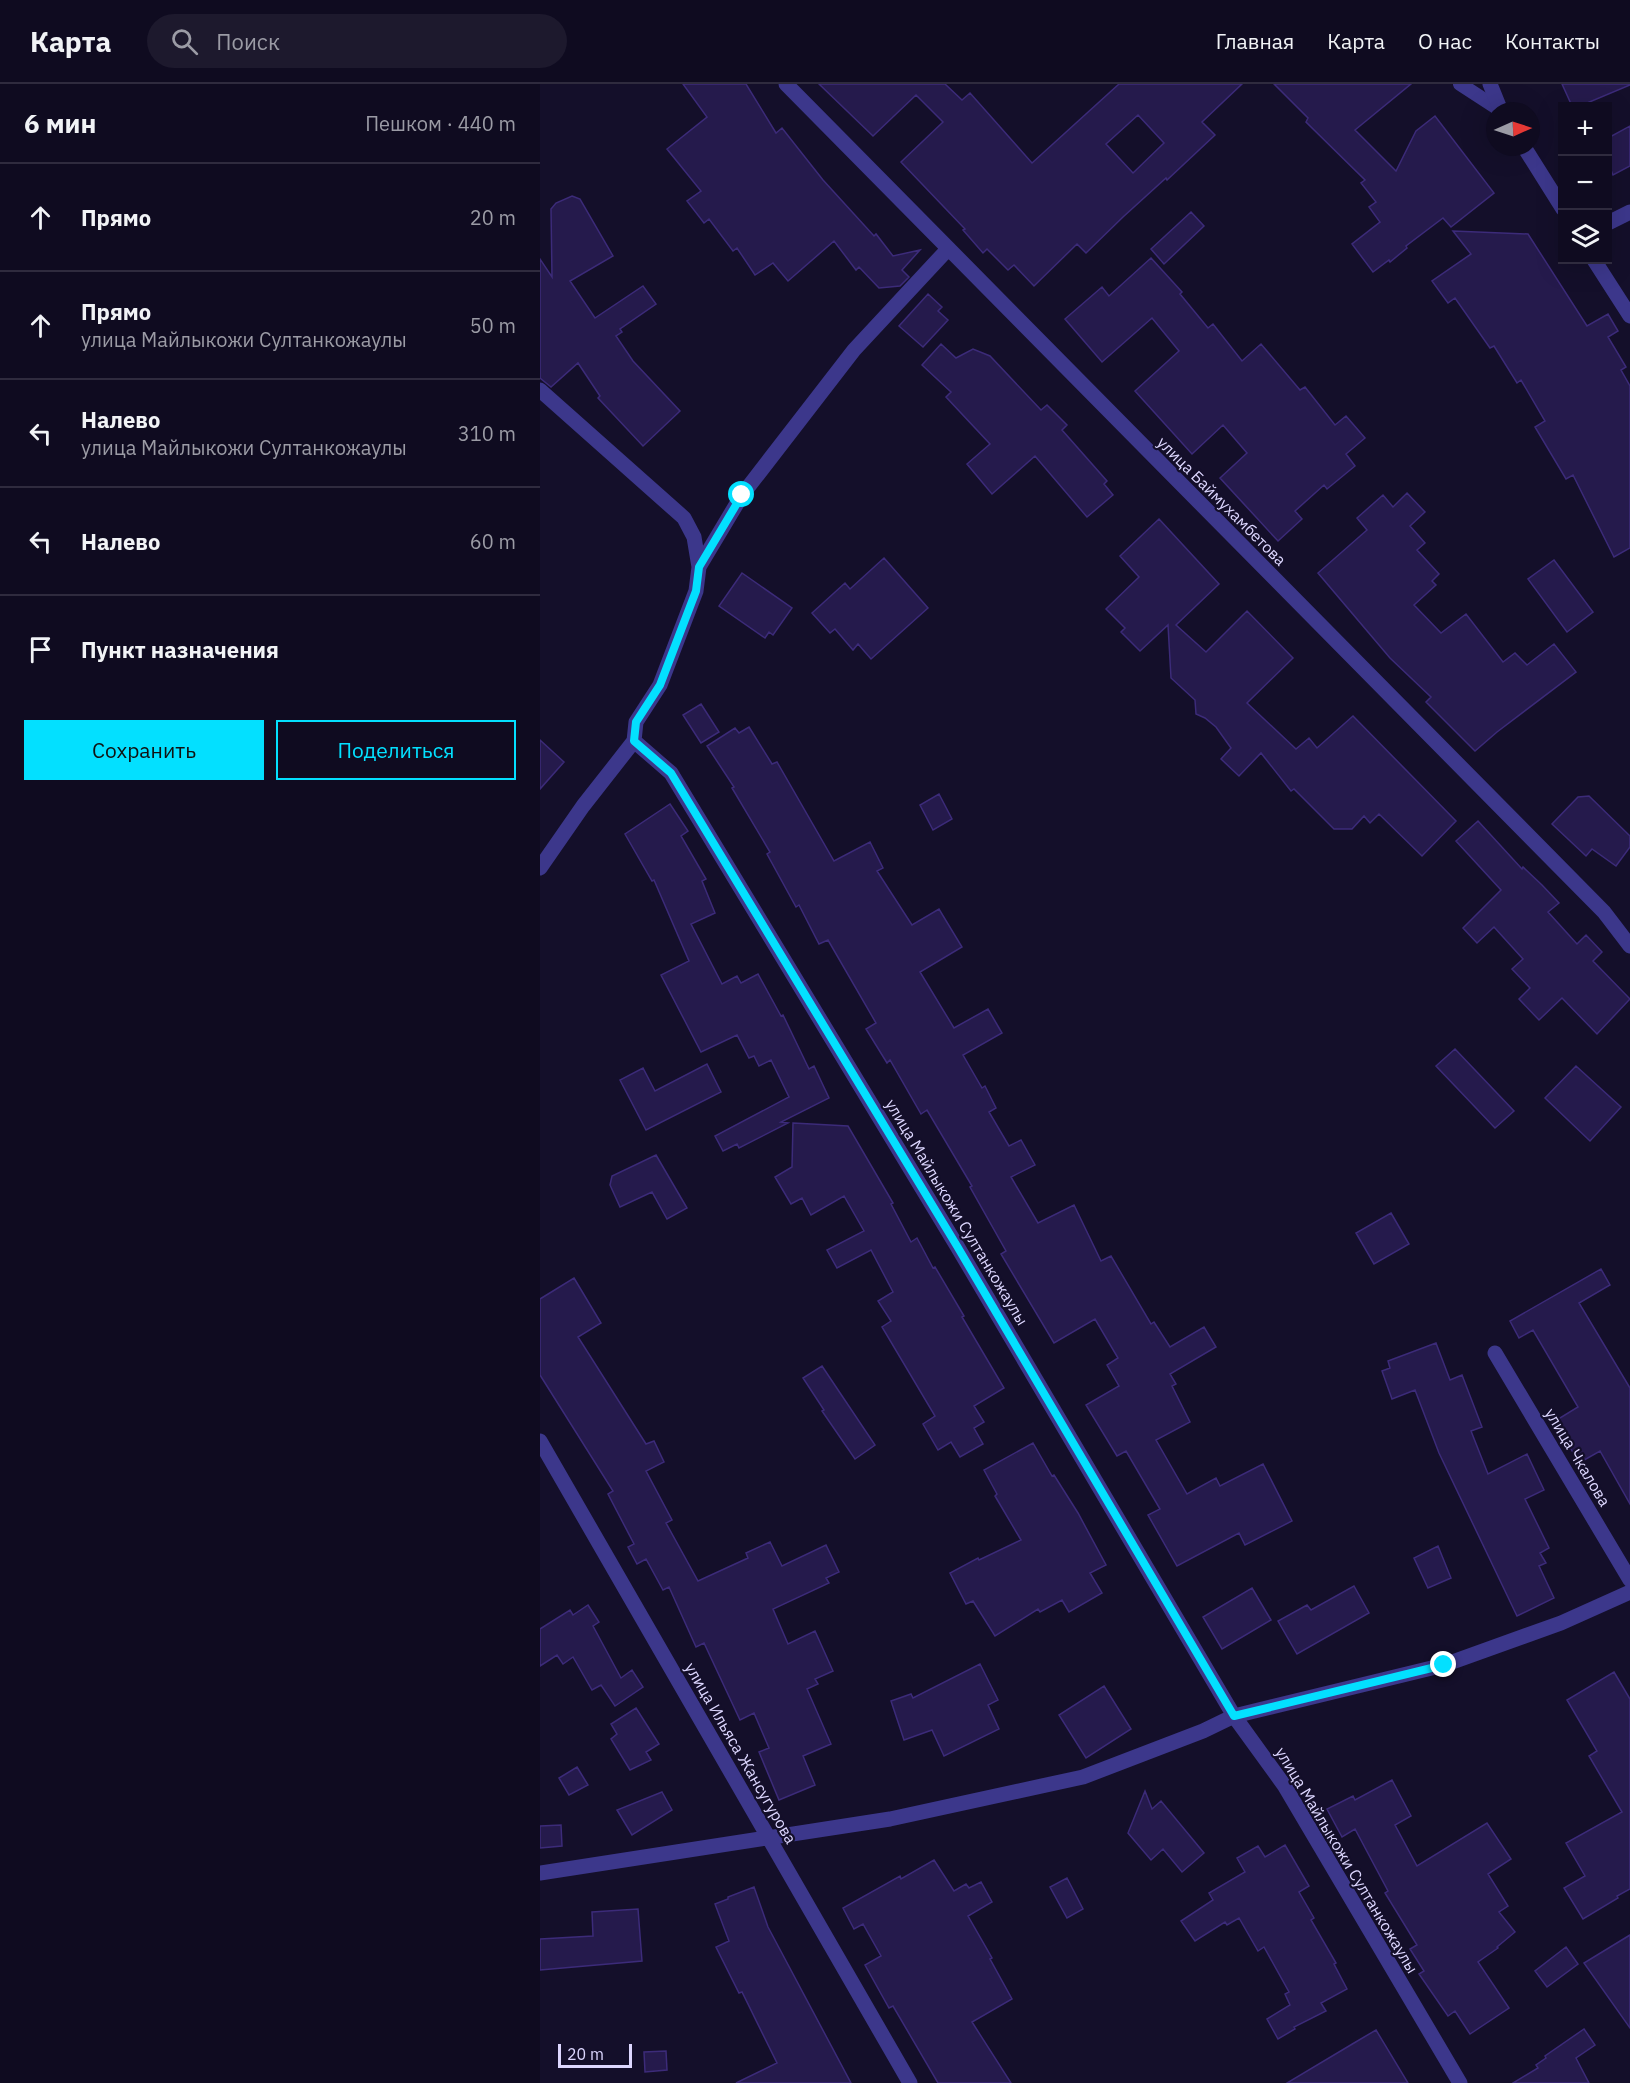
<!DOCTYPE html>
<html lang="ru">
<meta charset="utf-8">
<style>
:root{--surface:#0f0b20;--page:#1d192d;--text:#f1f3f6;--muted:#9b9ba5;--line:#2f2b3e;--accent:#03e0ff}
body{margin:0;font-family:"IBM Plex Sans",sans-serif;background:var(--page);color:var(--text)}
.controls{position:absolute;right:18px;top:18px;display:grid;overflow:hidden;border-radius:0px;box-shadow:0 6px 24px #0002}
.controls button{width:54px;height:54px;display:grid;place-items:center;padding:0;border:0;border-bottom:2px solid var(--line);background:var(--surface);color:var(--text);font:30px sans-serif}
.compass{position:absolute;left:946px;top:18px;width:54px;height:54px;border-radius:50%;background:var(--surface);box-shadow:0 6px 24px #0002;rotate:87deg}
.scale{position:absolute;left:18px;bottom:15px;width:74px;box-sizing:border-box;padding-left:6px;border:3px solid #ddd7ff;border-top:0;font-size:16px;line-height:21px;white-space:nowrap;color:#ddd7ff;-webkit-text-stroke:4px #140f2a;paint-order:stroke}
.stop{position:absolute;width:18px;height:18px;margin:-14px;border:4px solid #03e0ff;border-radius:50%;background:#fff}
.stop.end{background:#03e0ff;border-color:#fff;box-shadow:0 2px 6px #0008}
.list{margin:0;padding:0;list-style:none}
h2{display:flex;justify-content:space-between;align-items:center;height:78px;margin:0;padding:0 24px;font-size:26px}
h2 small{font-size:20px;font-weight:400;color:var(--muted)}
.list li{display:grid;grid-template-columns:39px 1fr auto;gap:18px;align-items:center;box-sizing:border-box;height:108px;padding:0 24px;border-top:2px solid var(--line)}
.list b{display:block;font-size:22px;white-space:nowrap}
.list p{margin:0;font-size:20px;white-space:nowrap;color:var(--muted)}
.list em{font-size:20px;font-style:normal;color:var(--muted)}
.actions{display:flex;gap:12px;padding:18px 24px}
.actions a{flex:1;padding:14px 0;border:2px solid var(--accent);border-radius:0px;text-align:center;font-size:21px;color:var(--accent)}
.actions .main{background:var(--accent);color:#111}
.icon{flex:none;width:33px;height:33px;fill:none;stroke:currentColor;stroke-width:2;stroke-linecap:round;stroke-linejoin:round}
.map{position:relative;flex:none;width:1090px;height:1999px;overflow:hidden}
header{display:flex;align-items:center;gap:36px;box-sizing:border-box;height:84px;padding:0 30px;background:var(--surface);border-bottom:2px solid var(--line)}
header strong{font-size:28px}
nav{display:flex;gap:33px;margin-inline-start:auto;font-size:21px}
.search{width:420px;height:54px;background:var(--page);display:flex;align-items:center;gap:15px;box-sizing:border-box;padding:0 21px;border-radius:33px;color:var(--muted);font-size:22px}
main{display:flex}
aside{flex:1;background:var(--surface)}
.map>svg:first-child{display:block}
</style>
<header>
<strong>Карта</strong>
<div class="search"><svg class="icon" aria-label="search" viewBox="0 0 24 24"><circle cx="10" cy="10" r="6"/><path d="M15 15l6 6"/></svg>Поиск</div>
<nav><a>Главная</a><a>Карта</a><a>О нас</a><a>Контакты</a></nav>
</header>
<main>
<aside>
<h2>6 мин<small>Пешком · 440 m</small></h2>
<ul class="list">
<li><svg class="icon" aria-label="ahead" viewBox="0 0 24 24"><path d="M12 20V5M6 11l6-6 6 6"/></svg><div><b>Прямо</b></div><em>20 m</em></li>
<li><svg class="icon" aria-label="ahead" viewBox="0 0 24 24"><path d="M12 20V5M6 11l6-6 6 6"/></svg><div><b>Прямо</b><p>улица Майлыкожи Султанкожаулы</p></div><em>50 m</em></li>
<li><svg class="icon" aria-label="left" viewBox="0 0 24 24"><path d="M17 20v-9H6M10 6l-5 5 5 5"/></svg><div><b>Налево</b><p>улица Майлыкожи Султанкожаулы</p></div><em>310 m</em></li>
<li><svg class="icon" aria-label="left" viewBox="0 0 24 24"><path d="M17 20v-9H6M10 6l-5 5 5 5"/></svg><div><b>Налево</b></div><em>60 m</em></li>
<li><svg class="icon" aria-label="arrive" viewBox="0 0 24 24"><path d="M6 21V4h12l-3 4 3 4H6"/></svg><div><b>Пункт назначения</b></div></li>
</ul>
<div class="actions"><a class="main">Сохранить</a><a>Поделиться</a></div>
</aside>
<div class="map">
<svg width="1090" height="1999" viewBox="0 0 1090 1999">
<rect width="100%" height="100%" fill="#140f2a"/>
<path fill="#251a4c" stroke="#3c2b79" stroke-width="1.5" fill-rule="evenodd" d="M 143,0 L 206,0 L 236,49 L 242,44 L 283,96 L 334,152 L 336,150 L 353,172 L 380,166 L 362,186 L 369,193 L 360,202 L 339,204 L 319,183 L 316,186 L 294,157 L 248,197 L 233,179 L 215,191 L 197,164 L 193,167 L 169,135 L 164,139 L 147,117 L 161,107 L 127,65 L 167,33 Z
M 279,0 L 405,0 L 422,16 L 430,9 L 492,79 L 579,0 L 702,0 L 662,38 L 675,51 L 627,96 L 626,94 L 583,133 L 546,169 L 537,160 L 494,202 L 474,181 L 468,186 L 447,165 L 443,169 L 423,146 L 425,145 L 361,78 L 403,38 L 376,11 L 333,52 ZM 598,31 L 624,59 L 593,89 L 566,60 Z
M 734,0 L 871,0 L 815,46 L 856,87 L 876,47 L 895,32 L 954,109 L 911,143 L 903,134 L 866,162 L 867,164 L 850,178 L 849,176 L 833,188 L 812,160 L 840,138 L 829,123 L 836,118 L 821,99 L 825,96 L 766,38 L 768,34 Z
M 1022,0 L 1090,0 L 1090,1 L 1040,22 L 1032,22 Z
M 1090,42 L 1090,82 L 1073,91 L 1068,79 L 1068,54 Z
M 32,112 L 40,115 L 73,172 L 30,197 L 55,234 L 103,202 L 116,220 L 80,245 L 82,248 L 76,252 L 93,277 L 140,327 L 103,362 L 58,314 L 60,312 L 38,279 L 11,303 L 0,294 L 0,175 L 12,193 L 11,125 L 16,119 Z
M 651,128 L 664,142 L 624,180 L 611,165 Z
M 913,147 L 988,150 L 1047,242 L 1068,230 L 1078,247 L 1068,253 L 1086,283 L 1081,286 L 1090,302 L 1090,464 L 1074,473 L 1033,391 L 1026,395 L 995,343 L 1005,337 L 981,296 L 977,299 L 954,262 L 950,264 L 915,214 L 908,219 L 892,197 L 931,170 Z
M 611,174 L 642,208 L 640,210 L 668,244 L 673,240 L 702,277 L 721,260 L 760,306 L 765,303 L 795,341 L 806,332 L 825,354 L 806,370 L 815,382 L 787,405 L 784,401 L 755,427 L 762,435 L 738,457 L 680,394 L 707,369 L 683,341 L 652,370 L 595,307 L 639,267 L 612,234 L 562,278 L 525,235 L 562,203 L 569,212 Z
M 388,210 L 402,223 L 398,227 L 408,236 L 383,263 L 359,242 Z
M 401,260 L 416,274 L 433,265 L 450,272 L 501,326 L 507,321 L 527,341 L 522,346 L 567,397 L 564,400 L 573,411 L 547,433 L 495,372 L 452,410 L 427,380 L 450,360 L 406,313 L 411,308 L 382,281 Z
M 867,409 L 885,428 L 870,442 L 885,459 L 877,466 L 899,490 L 892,497 L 896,501 L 874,521 L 901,549 L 926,530 L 963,578 L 975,569 L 987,581 L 1014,560 L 1036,588 L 957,648 L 935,667 L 886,618 L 891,613 L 850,574 L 778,489 L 827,446 L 817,434 L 843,411 L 853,423 Z
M 619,435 L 679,500 L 636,541 L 666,568 L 707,527 L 753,574 L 707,619 L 756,665 L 769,654 L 777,664 L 813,632 L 916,737 L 882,772 L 839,730 L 830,739 L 824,732 L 812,745 L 794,745 L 754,705 L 751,707 L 721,669 L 699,692 L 681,675 L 691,664 L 676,643 L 665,634 L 656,630 L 655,616 L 631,594 L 628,541 L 600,567 L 581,548 L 585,544 L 566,525 L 599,493 L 580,472 Z
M 344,474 L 388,524 L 331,575 L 318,560 L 313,566 L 295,545 L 290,549 L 272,529 L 305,499 L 310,505 Z
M 1014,476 L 1053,528 L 1027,548 L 988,495 Z
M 202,489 L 252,524 L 233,551 L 229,548 L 225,554 L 179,522 Z
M 161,620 L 179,648 L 161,659 L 143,631 Z
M 209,643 L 232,680 L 237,678 L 294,777 L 330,758 L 343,784 L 337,787 L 372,841 L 399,825 L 422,863 L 380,888 L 414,944 L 448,925 L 462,949 L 423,971 L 442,1004 L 445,1002 L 456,1024 L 449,1028 L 469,1062 L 481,1056 L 495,1081 L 471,1093 L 498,1139 L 534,1121 L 561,1177 L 571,1172 L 611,1240 L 614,1238 L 630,1263 L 664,1243 L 676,1263 L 630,1290 L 636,1300 L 632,1302 L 650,1338 L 616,1356 L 647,1410 L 676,1394 L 680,1402 L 723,1380 L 752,1437 L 705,1461 L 699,1449 L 637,1482 L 608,1431 L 620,1425 L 586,1367 L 577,1372 L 546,1321 L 579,1302 L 567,1281 L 578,1274 L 555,1235 L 514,1259 L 461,1170 L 466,1167 L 430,1103 L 432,1102 L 387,1026 L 381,1030 L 350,976 L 347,979 L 326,945 L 336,939 L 288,856 L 279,860 L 259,821 L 256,823 L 227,770 L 230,768 L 192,704 L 194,703 L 167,662 L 195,644 L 199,649 Z
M 0,656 L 24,678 L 0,705 Z
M 399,710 L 412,735 L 393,746 L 380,721 Z
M 1049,712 L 1090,752 L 1090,763 L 1076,782 L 1052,765 L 1046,772 L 1012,740 L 1038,713 Z
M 130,720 L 148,747 L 141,752 L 166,795 L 162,797 L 175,829 L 151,840 L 182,900 L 197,892 L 201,899 L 218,890 L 241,932 L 243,931 L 269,985 L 274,982 L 289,1014 L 241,1038 L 248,1039 L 199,1064 L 197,1060 L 183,1067 L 175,1052 L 249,1013 L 231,976 L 219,982 L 214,972 L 209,974 L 197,951 L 161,968 L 121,891 L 149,877 L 114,796 L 112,797 L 85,750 Z
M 938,737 L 982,785 L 983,783 L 1002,801 L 1019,819 L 1008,828 L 1037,860 L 1046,851 L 1062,868 L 1053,877 L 1090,915 L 1057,950 L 1022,914 L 999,936 L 979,915 L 990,904 L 972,885 L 983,875 L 954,843 L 937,859 L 923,844 L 961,806 L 916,757 Z
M 915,965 L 974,1027 L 955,1044 L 896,982 Z
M 167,980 L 181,1008 L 106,1046 L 80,996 L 103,984 L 115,1007 Z
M 1036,982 L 1081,1023 L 1050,1057 L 1005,1014 Z
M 253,1039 L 308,1042 L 353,1119 L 351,1120 L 371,1158 L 377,1154 L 393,1184 L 395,1183 L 424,1232 L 422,1233 L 464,1304 L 434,1322 L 444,1338 L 434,1344 L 443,1360 L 420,1373 L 411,1358 L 398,1366 L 383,1340 L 395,1332 L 342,1243 L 351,1237 L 338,1217 L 353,1208 L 331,1166 L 297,1184 L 287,1166 L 324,1147 L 304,1112 L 271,1131 L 262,1114 L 251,1120 L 235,1093 L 252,1083 Z
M 116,1071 L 147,1124 L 127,1135 L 112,1108 L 80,1123 L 70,1101 L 72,1092 Z
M 851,1129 L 869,1160 L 834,1180 L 816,1149 Z
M 1061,1185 L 1070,1201 L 1039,1219 L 1090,1304 L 1090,1420 L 1060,1367 L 1039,1379 L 1015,1337 L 1038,1323 L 993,1246 L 979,1254 L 970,1237 Z
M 34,1194 L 61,1239 L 38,1253 L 106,1360 L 114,1357 L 124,1378 L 106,1387 L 132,1436 L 126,1439 L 158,1497 L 208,1474 L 206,1469 L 230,1458 L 242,1482 L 286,1461 L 299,1488 L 286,1494 L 289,1499 L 233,1525 L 248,1560 L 275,1547 L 293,1587 L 275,1595 L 278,1600 L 267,1605 L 291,1660 L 263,1672 L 275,1701 L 239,1716 L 219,1668 L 229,1664 L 214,1629 L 200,1636 L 164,1559 L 156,1563 L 129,1503 L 123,1506 L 106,1475 L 97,1480 L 88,1463 L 94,1460 L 68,1410 L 73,1407 L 0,1291 L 0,1215 Z
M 896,1259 L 910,1296 L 922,1291 L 942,1343 L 931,1347 L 948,1390 L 987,1370 L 1004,1406 L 985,1415 L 1009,1464 L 1000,1469 L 1006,1479 L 999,1482 L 1014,1514 L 977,1532 L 899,1369 L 875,1306 L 852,1315 L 842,1287 L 850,1284 L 848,1277 Z
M 282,1282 L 335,1361 L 315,1375 L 282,1327 L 284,1326 L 263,1294 Z
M 493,1359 L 512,1392 L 514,1391 L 538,1429 L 566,1481 L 550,1489 L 562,1509 L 529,1528 L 522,1516 L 500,1528 L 498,1525 L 455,1552 L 433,1517 L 426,1520 L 410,1489 L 438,1474 L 439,1476 L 481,1456 L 455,1412 L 457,1410 L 444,1386 Z
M 898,1462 L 911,1494 L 888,1504 L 874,1474 Z
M 814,1502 L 829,1529 L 757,1570 L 738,1537 L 767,1521 L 771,1526 Z
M 712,1504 L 731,1536 L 682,1565 L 663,1533 Z
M 48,1521 L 59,1538 L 53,1542 L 81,1594 L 92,1586 L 103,1603 L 75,1622 L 61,1601 L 52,1606 L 33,1573 L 23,1580 L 17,1571 L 0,1582 L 0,1545 L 30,1526 L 33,1531 Z
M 440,1580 L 458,1616 L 448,1621 L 459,1645 L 404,1672 L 392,1646 L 364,1656 L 351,1617 L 371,1610 L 373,1614 Z
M 1074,1588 L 1090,1615 L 1090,1805 L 1077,1812 L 1078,1814 L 1043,1835 L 1024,1804 L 1045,1792 L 1026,1759 L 1082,1728 L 1049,1672 L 1057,1667 L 1027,1616 Z
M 564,1602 L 591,1645 L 546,1674 L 519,1631 Z
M 96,1624 L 119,1660 L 106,1668 L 111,1676 L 90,1686 L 71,1655 L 77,1650 L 71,1640 Z
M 37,1683 L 48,1701 L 29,1711 L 19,1694 Z
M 852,1696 L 871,1732 L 855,1741 L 877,1782 L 947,1739 L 971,1775 L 948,1790 L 968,1822 L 959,1828 L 975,1848 L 957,1863 L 958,1864 L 938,1878 L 969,1924 L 930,1950 L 915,1927 L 908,1932 L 879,1890 L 884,1887 L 870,1865 L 877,1861 L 845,1809 L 848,1807 L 815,1745 L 802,1753 L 787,1725 L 813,1712 L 815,1716 Z
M 605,1707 L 612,1725 L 621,1717 L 664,1769 L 642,1788 L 623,1765 L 611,1776 L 588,1749 Z
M 122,1708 L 132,1726 L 92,1751 L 77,1726 Z
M 21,1741 L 22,1762 L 0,1764 L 0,1742 Z
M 745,1761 L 769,1802 L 759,1808 L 774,1834 L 771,1836 L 796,1879 L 794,1880 L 807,1905 L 781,1919 L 786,1927 L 754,1943 L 755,1945 L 738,1955 L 727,1935 L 750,1921 L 745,1910 L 749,1908 L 724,1863 L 718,1867 L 699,1834 L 687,1841 L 685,1838 L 655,1857 L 641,1837 L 673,1816 L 669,1809 L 705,1788 L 697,1774 L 718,1762 L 725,1773 Z
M 394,1776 L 414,1807 L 426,1800 L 429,1804 L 441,1798 L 452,1818 L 428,1832 L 452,1874 L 450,1875 L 472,1915 L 432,1938 L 471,1999 L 398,1999 L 353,1922 L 349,1924 L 325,1881 L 341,1872 L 323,1840 L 314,1845 L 303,1824 L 360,1792 L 361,1795 Z
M 527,1794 L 543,1825 L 527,1834 L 510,1803 Z
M 214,1803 L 228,1843 L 311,1999 L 196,1999 L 237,1979 L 202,1908 L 199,1909 L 176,1863 L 189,1857 L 175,1820 L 188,1815 L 188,1813 Z
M 98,1825 L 102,1877 L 0,1886 L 0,1855 L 53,1852 L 52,1828 Z
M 1090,1851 L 1090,1944 L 1044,1879 Z
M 1026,1863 L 1038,1880 L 1007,1903 L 995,1887 Z
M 1044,1945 L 1055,1961 L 1036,1974 L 1049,1999 L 973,1999 L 998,1984 L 996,1981 L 1006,1974 L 1005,1972 Z
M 836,1946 L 868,1999 L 747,1999 L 814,1959 Z
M 126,1967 L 127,1986 L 105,1988 L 104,1968 Z"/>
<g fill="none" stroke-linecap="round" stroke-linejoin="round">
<path stroke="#3c378b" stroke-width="14" d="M 920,0 L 960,26"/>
<path stroke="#3c378b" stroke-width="15" d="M 246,0 L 1064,828 L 1090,862
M 950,0 L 961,27
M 984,63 L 1023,125
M 1068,139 L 1090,128
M 1054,176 L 1090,232
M 0,306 L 144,434 L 154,453 L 159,483 L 156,507 L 120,601 L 96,638 L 94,657
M 159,483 L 202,411 L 314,266 L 408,165
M 94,657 L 131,689 L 417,1162 L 694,1632 L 744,1701 L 920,1999
M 0,784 L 43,722 L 94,657
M 955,1269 L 1090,1496
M 0,1357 L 370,1999
M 0,1789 L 350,1735 L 543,1693 L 663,1647 L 694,1632 L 904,1581 L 1021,1539 L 1090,1508"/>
</g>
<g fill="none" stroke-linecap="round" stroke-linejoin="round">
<path stroke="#03e0ff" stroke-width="8" d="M 202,411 L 159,483 L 156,507 L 120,601 L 96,638 L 94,657 L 131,689 L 417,1162 L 694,1632 L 904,1581"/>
</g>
<g text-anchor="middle" stroke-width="4.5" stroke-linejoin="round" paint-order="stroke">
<g font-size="16" fill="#ddd7ff" stroke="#140f2a">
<text transform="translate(682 417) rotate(45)" y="6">улица Баймухамбетова</text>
<text transform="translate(417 1128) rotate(59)" y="6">улица Майлыкожи Султанкожаулы</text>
<text transform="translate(1038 1373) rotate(59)" y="6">улица Чкалова</text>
<text transform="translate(201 1669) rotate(60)" y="6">улица Ильяса Жансугурова</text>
<text transform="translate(807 1776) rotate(59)" y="6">улица Майлыкожи Султанкожаулы</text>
</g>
</g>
</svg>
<div class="controls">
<button>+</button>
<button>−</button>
<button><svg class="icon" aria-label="layers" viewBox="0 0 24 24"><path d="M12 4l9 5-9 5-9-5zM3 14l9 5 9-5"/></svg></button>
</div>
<svg class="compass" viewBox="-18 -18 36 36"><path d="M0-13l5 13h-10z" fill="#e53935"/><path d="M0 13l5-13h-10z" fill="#9b9ba5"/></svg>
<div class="scale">20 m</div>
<div class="stop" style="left:202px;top:411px"></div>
<div class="stop end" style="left:904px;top:1581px"></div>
</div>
</main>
